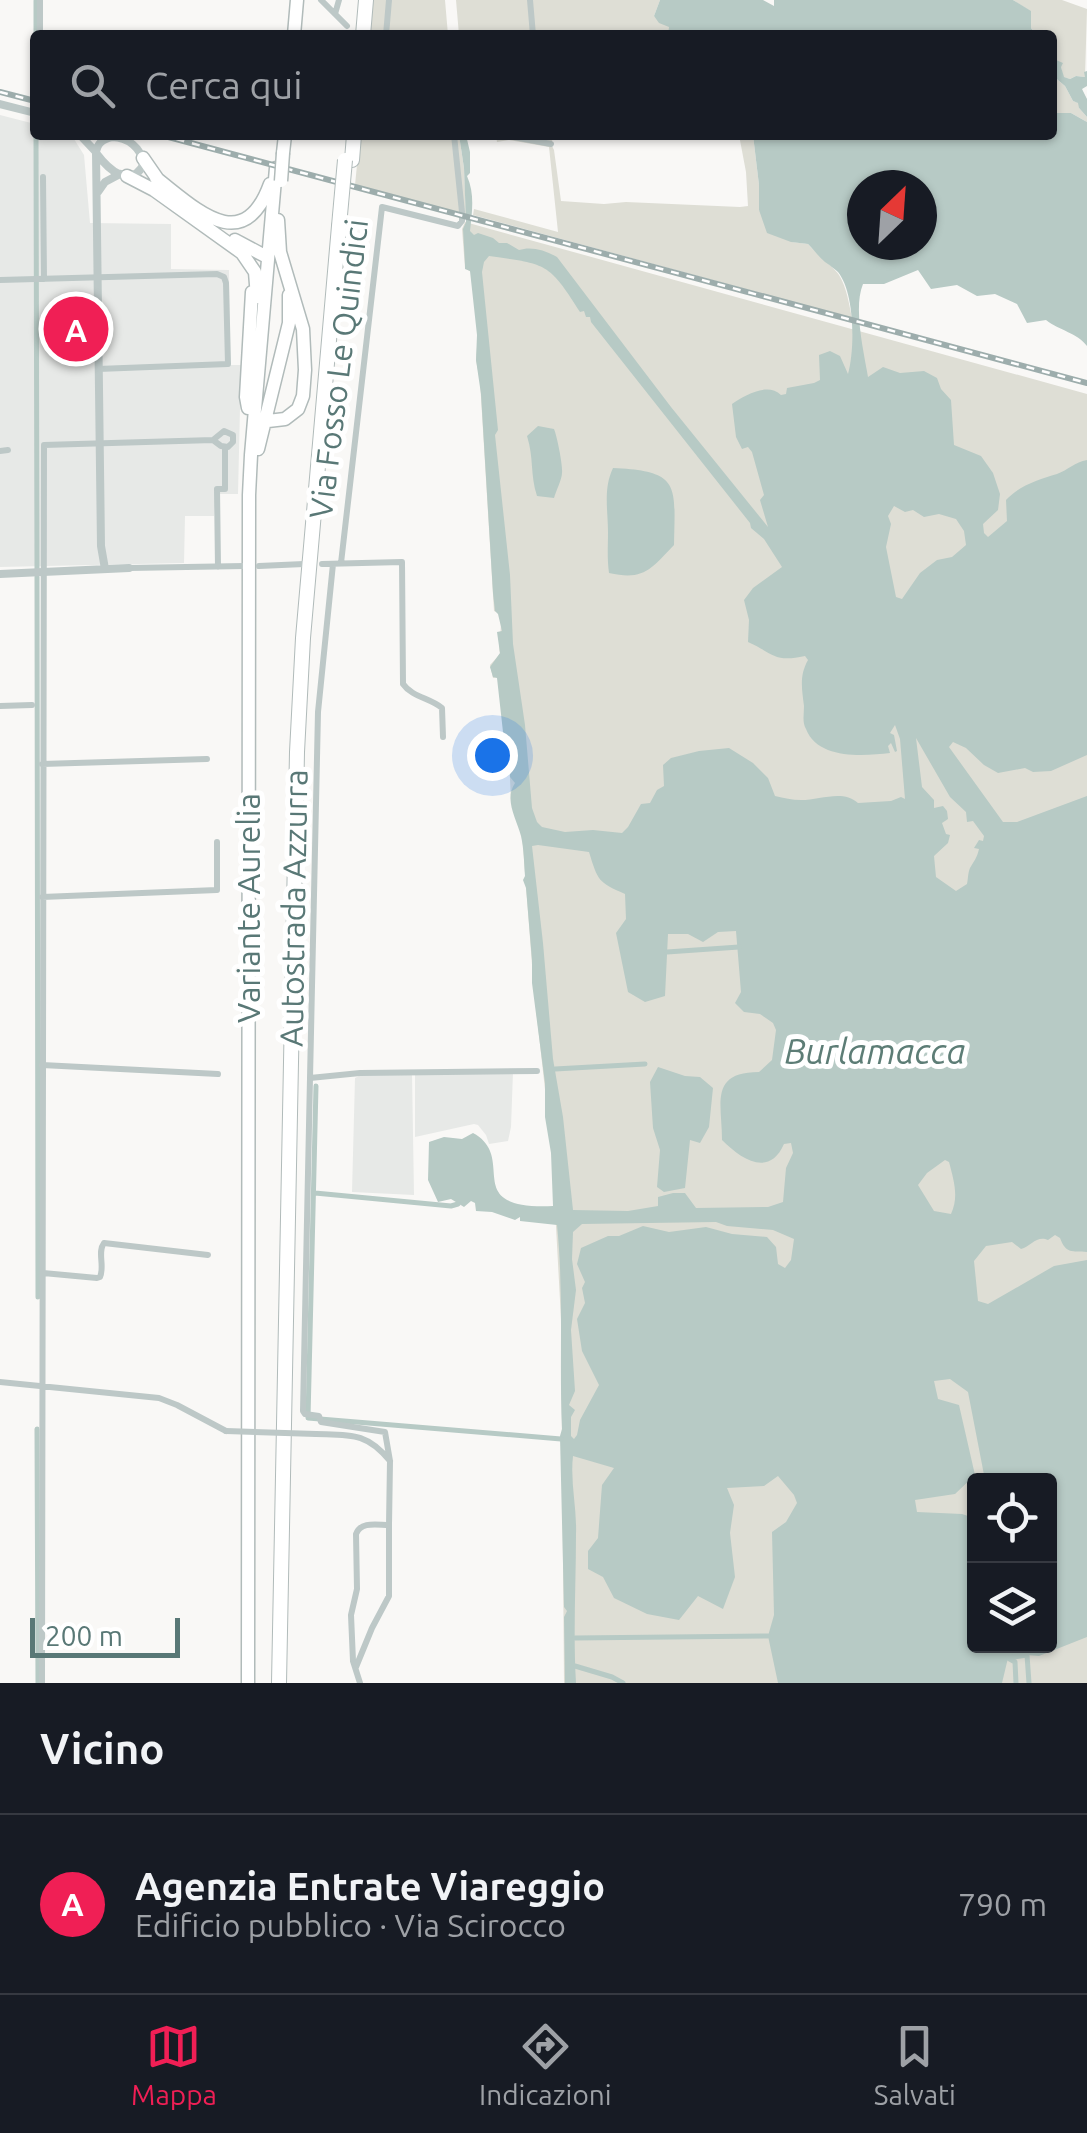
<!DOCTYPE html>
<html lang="it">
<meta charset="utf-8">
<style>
:root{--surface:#171b24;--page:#242831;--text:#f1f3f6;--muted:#9ea1a6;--line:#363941;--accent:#f01f55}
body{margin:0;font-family:Ubuntu,sans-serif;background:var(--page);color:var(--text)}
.controls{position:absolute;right:30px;bottom:30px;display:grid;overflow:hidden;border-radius:10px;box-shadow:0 2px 8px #0004}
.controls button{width:90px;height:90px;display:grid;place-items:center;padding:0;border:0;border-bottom:2px solid var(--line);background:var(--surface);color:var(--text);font:50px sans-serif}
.compass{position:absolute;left:847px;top:170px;width:90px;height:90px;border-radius:50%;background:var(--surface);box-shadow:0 2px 8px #0004;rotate:25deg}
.scale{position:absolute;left:30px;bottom:25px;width:150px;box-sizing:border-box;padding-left:10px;border:5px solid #597876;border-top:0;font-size:28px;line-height:35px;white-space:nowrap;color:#597876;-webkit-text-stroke:8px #fff;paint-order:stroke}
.you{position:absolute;left:492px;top:755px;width:35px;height:35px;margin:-25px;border:8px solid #fff;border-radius:50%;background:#1a73e8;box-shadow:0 0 0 15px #1a73e833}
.badge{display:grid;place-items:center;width:65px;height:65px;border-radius:50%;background:var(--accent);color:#fff;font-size:32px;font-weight:700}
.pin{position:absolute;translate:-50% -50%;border:5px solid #fff;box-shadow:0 2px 10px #0006}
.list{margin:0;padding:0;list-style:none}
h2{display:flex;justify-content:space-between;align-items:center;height:130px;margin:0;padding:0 40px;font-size:42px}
h2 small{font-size:32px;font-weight:400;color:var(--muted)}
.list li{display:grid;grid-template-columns:65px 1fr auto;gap:30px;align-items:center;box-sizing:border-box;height:180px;padding:0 40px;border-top:2px solid var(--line)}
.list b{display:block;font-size:38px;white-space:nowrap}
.list p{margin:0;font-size:32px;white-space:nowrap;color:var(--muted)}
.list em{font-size:32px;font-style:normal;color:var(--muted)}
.icon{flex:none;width:55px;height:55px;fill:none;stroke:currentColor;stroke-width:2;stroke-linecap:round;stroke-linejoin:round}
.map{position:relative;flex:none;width:1087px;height:1683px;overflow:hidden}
.search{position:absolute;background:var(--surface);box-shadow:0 2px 8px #0004;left:30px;right:30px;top:30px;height:110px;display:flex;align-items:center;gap:25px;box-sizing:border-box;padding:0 35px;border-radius:10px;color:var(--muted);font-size:38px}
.sheet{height:310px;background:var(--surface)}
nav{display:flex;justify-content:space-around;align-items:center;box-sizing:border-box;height:140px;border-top:2px solid var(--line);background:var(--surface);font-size:28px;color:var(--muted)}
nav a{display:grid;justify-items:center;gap:5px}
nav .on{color:var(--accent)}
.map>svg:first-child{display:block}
</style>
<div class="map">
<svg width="1087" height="1683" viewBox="0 0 1087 1683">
<rect width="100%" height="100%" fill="#f9f8f6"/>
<path fill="#e7e9e7" d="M 0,115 L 35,124 L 35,135 L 63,135 L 74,139 L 84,155 L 90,223 L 171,224 L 171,269 L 229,270 L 230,365 L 241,365 L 238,494 L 216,494 L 214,516 L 185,516 L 184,563 L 0,567 Z
M 513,1072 L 511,1127 L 508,1141 L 489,1144 L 486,1135 L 478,1125 L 474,1124 L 415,1137 L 415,1073 Z
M 412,1073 L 414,1195 L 352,1192 L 355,1078 L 361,1075 Z"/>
<path fill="#deded5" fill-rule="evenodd" d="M 372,0 L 445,0 L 448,35 L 369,35 Z
M 456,0 L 660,0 L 654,16 L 670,27 L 668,35 L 459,35 Z
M 1013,0 L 1062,0 L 1087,9 L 1085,77 L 1076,76 L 1070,79 L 1063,77 L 1061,67 L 1052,56 L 1052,35 L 1036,35 L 1031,28 L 1030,11 Z
M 1052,75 L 1065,86 L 1073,101 L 1079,103 L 1079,108 L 1087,117 L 1087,122 L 1071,113 L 1052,113 Z
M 360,135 L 459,135 L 464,168 L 466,215 L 355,185 Z
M 496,135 L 554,135 L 551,144 L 554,150 L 561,201 L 604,204 L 626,202 L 740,207 L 748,206 L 746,172 L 739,135 L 753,135 L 759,185 L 759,210 L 792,242 L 808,244 C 817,255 833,266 839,275 C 847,288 849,304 852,318 L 473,215 L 474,209 L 558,232 L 549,147 L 509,140 L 497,142 Z
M 465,222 L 1087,394 L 1087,1683 L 564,1683 L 561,1319 L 552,1152 L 534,991 L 522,833 L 511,802 L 509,756 L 498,677 L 493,678 L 490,665 L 500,654 C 497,639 504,629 499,613 L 494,611 L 480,381 L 476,360 L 478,335 L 471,272 L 465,268 L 462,229 ZM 974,1480 L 1050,1480 L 1050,1646 L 974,1646 Z"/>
<path fill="#b7cac5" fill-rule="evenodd" d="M 660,0 L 763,0 L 774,6 L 774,0 L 1013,0 L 1031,11 L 1031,28 L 1036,35 L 668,35 L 669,27 L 659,23 L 654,16 Z
M 1052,56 L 1056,60 L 1063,63 L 1061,67 L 1064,77 L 1070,79 L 1076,76 L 1085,77 L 1084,72 L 1087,71 L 1087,86 L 1082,89 L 1087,99 L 1087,117 L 1079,108 L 1078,103 L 1073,101 L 1065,86 L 1052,75 Z
M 1052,113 L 1071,113 L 1087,122 L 1087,346 C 1076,332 1060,331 1046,320 L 1027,323 L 1017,304 L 995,294 L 977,296 L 957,285 L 931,289 L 918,270 L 884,284 L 863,284 C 853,308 864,352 868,377 L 883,367 L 900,373 L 924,371 L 937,378 L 941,389 L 951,400 L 954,445 L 981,456 L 993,473 L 1000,494 L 998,510 L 983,524 L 984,533 L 988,537 L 1007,521 L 1006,500 C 1019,486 1039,479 1057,474 C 1068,470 1075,462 1087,460 L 1087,755 L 1051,771 L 1033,772 L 1025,768 L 998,773 L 984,765 L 966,748 L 953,742 L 949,747 L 1003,822 L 1017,822 L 1087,796 L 1087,1252 C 1072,1251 1066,1254 1060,1238 L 1055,1235 L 1048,1240 C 1037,1235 1031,1246 1021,1249 L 1012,1242 L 986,1246 L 974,1261 L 978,1301 L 988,1304 L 1054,1266 L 1087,1260 L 1087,1637 L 1039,1656 L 1027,1655 L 1008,1658 L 1002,1683 L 778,1683 L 768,1636 L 774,1615 L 772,1532 L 786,1522 L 797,1503 L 794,1495 L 778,1476 L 764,1486 L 727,1488 L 734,1505 L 730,1533 L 735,1577 L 723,1609 L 698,1596 L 679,1620 L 647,1614 L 614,1598 L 603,1577 L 588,1569 L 588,1551 L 598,1538 L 602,1485 L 614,1468 L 573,1456 C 570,1482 577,1508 576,1534 C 576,1584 573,1633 576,1683 L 565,1683 L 564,1617 L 567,1611 L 564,1607 L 560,1436 L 562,1429 C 559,1361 564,1293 557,1225 L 520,1221 L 520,1217 L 515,1220 L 492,1212 L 476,1211 L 475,1203 L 471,1201 L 464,1207 L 451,1199 L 438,1202 L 428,1180 L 429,1142 L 444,1137 L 462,1139 L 473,1133 C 519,1158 458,1210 553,1206 L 551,1153 L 545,1117 L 545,1083 L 532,983 L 532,960 L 526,888 L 523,880 L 525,876 C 524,863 524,849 521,836 C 516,817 504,800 515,783 L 510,777 L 508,751 L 503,732 L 497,678 L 493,677 L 490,667 L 500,653 L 497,632 L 502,631 L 498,614 L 495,611 L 493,593 L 481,394 L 476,360 L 477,335 L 470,271 L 465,269 L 465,264 L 463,229 L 466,222 L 464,168 L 459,135 L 466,135 L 470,152 L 470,173 L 467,176 C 475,194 472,212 470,231 L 474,235 L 478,233 L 493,238 L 499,243 L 507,243 L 519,250 C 531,246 545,250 557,257 L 671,407 L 768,527 L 760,500 L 764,495 L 752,452 L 748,447 L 742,449 L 736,437 L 732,404 C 745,395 768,382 781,395 L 786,394 L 787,388 L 814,383 L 820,380 L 819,355 L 830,351 L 840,356 L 848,374 C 855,349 855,293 838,272 C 836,270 827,263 825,262 C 818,256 814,250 808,244 L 791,242 L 767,233 L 759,210 L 759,185 L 753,135 L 1052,135 ZM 862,185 L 922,185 L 922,245 L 862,245 ZM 489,256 C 546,264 549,262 580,312 L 584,311 L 586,317 L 590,317 L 591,322 L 750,523 L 751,528 L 764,539 L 782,567 L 753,588 L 744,600 L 749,620 L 748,642 C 773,653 774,663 805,656 L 808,660 C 799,676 802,689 804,706 C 804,714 802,722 806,729 C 818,760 864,756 890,753 L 888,746 L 891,743 L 895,752 L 897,751 L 894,735 L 890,733 L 895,725 L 900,739 L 905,799 L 901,797 L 891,801 L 858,803 C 843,789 820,800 801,800 C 792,800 784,798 775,796 L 768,778 L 753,763 L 729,748 L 699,751 L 671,758 L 663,765 L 664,786 L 657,790 L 650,803 L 641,804 L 628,827 L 622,833 L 593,830 L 565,832 L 542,827 L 537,822 L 532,808 L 525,725 L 513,644 L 510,575 L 495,435 L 498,430 L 482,272 L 484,262 ZM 894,506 L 905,512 L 913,510 L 924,517 L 939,514 L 956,519 L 964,531 L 966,545 L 952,557 L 937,560 L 920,573 L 902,599 L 896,597 L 886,547 L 891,524 L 888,516 ZM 916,738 L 950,797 L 966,812 L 967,822 L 973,821 L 984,836 L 983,841 L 979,840 L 974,848 L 979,849 C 977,858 974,861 970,868 C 968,872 968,880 967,884 L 956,891 L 936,877 L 934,856 L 948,843 L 950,835 L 946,834 L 942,823 L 948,819 L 947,811 L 943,806 L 934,808 L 934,800 L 922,787 ZM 538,845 L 589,852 C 598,881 598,882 625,894 L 626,919 L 616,933 L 628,992 L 645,1002 L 665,996 L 668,934 L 688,934 L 703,942 L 718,932 L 736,931 L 741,992 L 735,1003 L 744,1012 L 760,1014 L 773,1023 L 776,1030 L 772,1060 L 759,1072 C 709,1072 722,1104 722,1140 C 741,1159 769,1178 784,1144 L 791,1143 L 793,1153 L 786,1168 L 783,1202 L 768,1207 L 696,1208 L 685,1193 L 673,1193 L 658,1197 L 658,1206 L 628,1211 L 573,1210 L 563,1117 L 553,1059 L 543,943 L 532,846 ZM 945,1160 L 949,1162 C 954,1181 959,1197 951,1214 L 934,1211 L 918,1185 L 927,1173 ZM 716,1222 L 727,1226 L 773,1230 L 794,1239 L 791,1260 L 785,1268 L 778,1264 L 776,1247 L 767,1237 L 732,1234 L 706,1227 L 669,1232 L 643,1226 L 619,1236 L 608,1236 L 581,1248 L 577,1264 L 585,1282 L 582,1288 L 585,1303 L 577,1319 L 582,1351 L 599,1385 L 580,1420 L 577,1435 L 574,1439 L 571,1436 L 571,1417 L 575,1410 L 569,1405 L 575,1391 L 571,1330 L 576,1290 L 572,1259 L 573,1232 L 582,1224 ZM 950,1379 L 968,1392 L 985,1480 L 1050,1480 L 1050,1646 L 974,1646 L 974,1518 L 962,1514 L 917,1512 L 915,1500 L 955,1494 L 975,1475 L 959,1405 L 938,1399 L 934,1381 Z
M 538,426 L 554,429 C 557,436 563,466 562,473 C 562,479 556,491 554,498 L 537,496 C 530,475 534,458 527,436 Z
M 613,468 C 681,471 675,485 674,545 C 651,569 644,581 609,573 C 607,558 608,547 608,532 C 608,510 603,489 613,468 Z
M 658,1067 L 685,1076 L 700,1077 L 713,1088 L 709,1127 L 700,1143 L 690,1140 L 685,1188 L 664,1192 L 657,1187 L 660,1150 L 653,1128 L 650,1082 Z"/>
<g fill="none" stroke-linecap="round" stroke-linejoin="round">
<path stroke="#b7cac5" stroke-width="5" d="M 36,1 L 36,35
M 36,135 L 37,570
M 37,577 L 38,1297
M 667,952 L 739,947
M 555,1069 L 645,1064
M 316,1086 L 308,1418 L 561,1439
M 315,1193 L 451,1206 L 458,1204
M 37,1429 L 38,1683
M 575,1638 L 768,1636
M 575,1666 L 612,1677 L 623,1683
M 1016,1683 L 1015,1662 L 1008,1658 L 1027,1655 L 1029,1683"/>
<defs>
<path id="trunk" d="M 294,35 L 297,0
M 283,153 L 285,135
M 143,158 L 161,184
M 127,176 L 154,190 L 242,253 L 255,272 L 257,297
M 156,178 C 195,208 243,258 270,184
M 235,240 L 265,256
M 248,408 L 246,397 L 252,292
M 268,421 L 285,419 L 298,409 L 303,396 L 305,370 L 303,329 L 280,252 L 278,220
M 258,449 L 289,323 L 289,295
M 248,1683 L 249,495 L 251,455 L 276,168"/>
<path id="motorway" d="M 363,35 L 366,0
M 352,160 L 354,135
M 279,1683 L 297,752 L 303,638 L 339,226"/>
</defs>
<use href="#trunk" stroke="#b1bbba" stroke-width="15"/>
<use href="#motorway" stroke="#b1bbba" stroke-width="16"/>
<path stroke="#bdc8c7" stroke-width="6" d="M 40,0 L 40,35
M 321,0 L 347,26
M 530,0 L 533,35
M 335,14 L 339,0
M 386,35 L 389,0
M 454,135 L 462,212
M 503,135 L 551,144
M 43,177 L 44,279
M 0,280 L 217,274 L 224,277 L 226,283 L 228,364 L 98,369
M 224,431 L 233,435 L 233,442 L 228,447 L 221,446 L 213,440 Z
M 0,451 L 8,450
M 341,563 L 382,207 L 458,226 L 462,221 L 462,218
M 322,564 L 402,562 L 403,684 C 412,697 430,698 442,708 L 443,737
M 333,564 L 318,712 L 310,1078 L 360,1073 L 537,1071
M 259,566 L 304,564
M 218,567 L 217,489 L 225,489 L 225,447
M 129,568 L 244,566
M 0,706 L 32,705
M 42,764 L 207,759
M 42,897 L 217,890 L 217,842
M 42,1065 L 218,1074
M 310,1078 L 303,1411 L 305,1414 L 319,1416 L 321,1422 L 385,1432 L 390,1461 L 389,1525 C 377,1525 361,1521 356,1534 L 357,1589 L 351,1615 L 353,1661 L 360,1683
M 43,1273 L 97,1278 L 100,1277 C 105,1266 97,1252 104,1243 L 208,1255
M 0,1382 L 159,1398 L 177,1405 L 226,1431
M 316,1434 C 350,1435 367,1432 390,1461
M 356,1667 L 372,1628 L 389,1596 L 389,1525
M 42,1683 L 44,445 L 213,440"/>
<path stroke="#bdc8c7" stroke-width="8" d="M 0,104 L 35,113
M 80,135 L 96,152
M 112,137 C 128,137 141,148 144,164 C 130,190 108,169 96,153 C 97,143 103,139 112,137 Z
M 96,153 L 101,546 L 105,569
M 98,192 L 105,182 L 120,174
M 0,574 L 129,568"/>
<use href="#trunk" stroke="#fff" stroke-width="12"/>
<use href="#motorway" stroke="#fff" stroke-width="14"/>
<defs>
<path id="rail" d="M 0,92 L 35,101
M 161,135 L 1087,383"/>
</defs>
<use href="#rail" stroke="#9dadac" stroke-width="6"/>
<use href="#rail" stroke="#fff" stroke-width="2.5" stroke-dasharray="8" stroke-linecap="butt"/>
<defs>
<path id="trunk-bridge" d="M 281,181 L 283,153"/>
<path id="motorway-bridge" d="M 339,226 L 345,160"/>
</defs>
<use href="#trunk-bridge" stroke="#b1bbba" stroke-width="15" stroke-linecap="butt"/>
<use href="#motorway-bridge" stroke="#b1bbba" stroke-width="16" stroke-linecap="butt"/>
<path stroke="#bdc8c7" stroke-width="6" d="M 226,1431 L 316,1434"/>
<use href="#trunk-bridge" stroke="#fff" stroke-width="12"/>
<use href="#motorway-bridge" stroke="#fff" stroke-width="14"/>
</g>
<g text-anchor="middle" stroke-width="10" stroke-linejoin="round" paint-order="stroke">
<g font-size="32" fill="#597876" stroke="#fff">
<text transform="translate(339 369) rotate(-83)" y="11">Via Fosso Le Quindici</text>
<text transform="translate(249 908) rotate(-90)" y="11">Variante Aurelia</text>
<text transform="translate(294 908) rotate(-89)" y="11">Autostrada Azzurra</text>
</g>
<g font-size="35" font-style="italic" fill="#5d7d76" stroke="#fff">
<text x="875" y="1064">Burlamacca</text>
</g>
</g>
</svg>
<div class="controls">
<button><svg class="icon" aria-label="locate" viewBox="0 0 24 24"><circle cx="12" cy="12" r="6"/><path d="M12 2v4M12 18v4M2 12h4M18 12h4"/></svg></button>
<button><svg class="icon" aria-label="layers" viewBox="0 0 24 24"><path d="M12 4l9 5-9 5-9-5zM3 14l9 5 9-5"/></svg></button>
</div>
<svg class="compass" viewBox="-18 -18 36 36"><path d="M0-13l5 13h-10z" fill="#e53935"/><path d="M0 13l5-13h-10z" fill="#9ea1a6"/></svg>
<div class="scale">200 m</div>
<div class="you"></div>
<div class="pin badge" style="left:76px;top:329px">A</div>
<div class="search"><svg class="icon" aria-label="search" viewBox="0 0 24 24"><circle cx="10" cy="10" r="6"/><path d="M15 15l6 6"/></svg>Cerca qui</div>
</div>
<section class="sheet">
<h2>Vicino<small></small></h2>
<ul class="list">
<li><span class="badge">A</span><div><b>Agenzia Entrate Viareggio</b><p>Edificio pubblico · Via Scirocco</p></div><em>790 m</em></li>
</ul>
</section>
<nav>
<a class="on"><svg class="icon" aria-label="map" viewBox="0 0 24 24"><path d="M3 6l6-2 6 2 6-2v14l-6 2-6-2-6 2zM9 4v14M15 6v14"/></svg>Mappa</a>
<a><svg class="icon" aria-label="directions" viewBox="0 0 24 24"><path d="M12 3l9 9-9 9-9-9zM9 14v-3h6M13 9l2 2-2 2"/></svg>Indicazioni</a>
<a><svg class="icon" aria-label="saved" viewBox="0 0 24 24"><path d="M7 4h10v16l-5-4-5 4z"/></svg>Salvati</a>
</nav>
